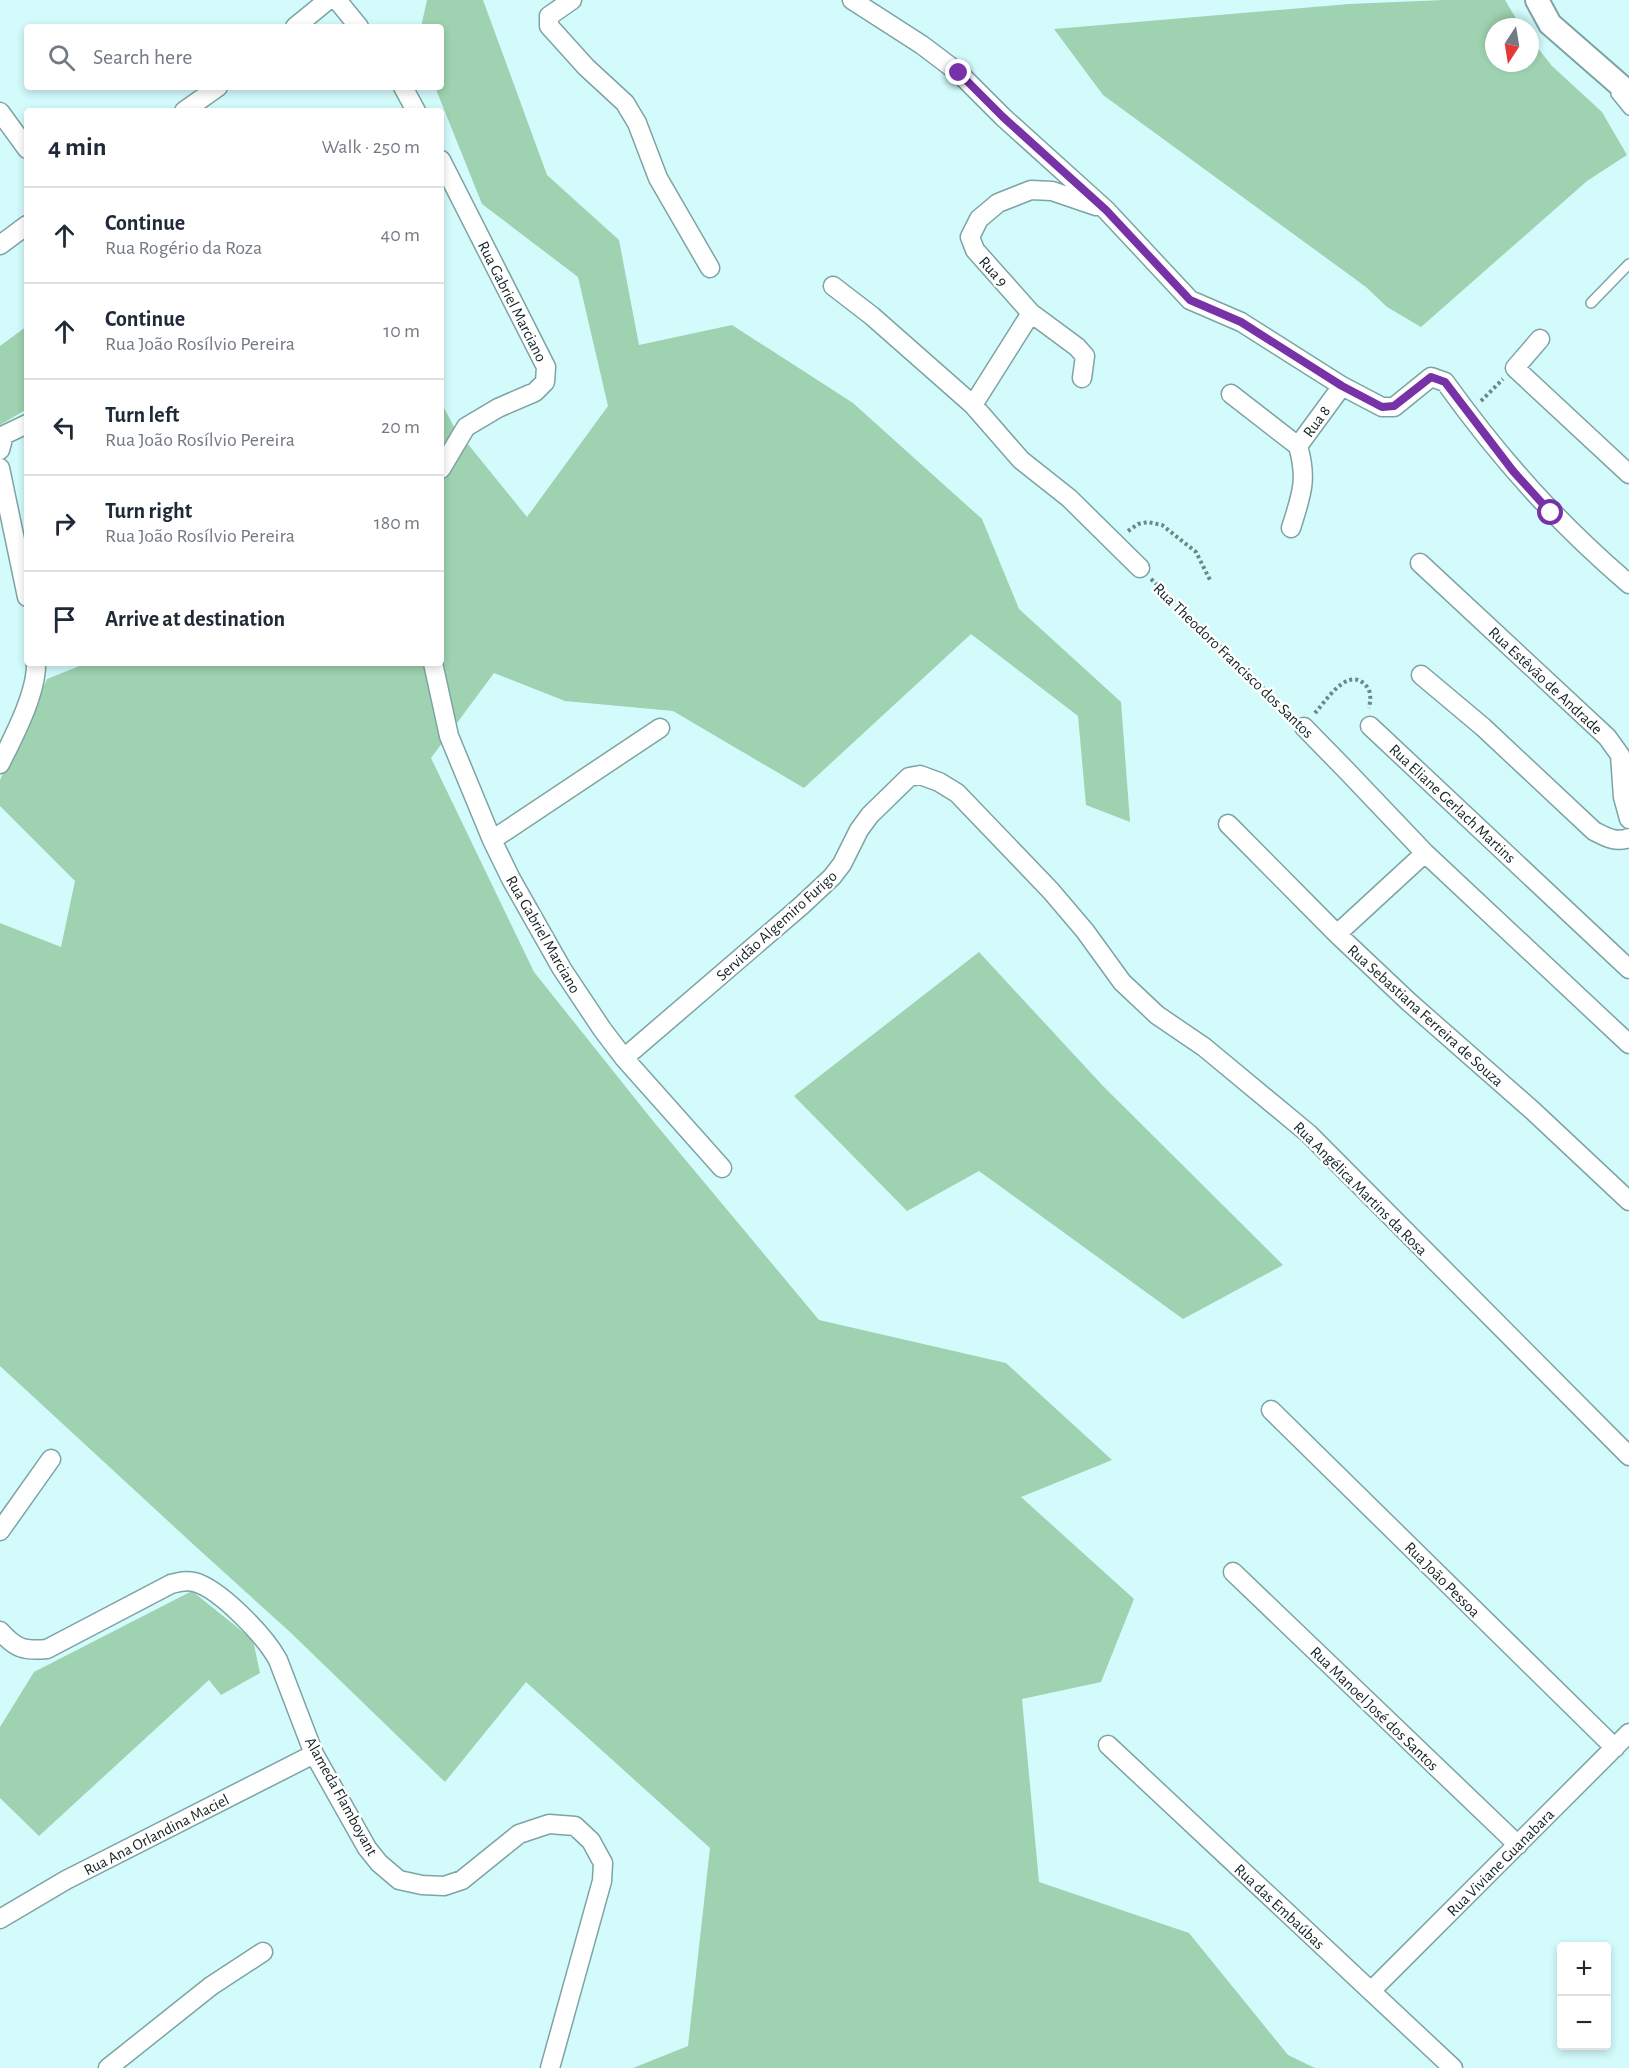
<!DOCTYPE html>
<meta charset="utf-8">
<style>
:root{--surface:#fff;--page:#f2f2f3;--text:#1f2937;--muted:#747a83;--line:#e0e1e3}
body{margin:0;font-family:"Alegreya Sans",sans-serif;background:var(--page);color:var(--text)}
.controls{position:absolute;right:18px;bottom:18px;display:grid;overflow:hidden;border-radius:6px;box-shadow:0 3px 9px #0003}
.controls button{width:54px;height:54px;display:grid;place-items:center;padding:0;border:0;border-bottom:2px solid var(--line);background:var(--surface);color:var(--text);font:30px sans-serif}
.compass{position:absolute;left:1485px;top:18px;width:54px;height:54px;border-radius:50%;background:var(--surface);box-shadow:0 3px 9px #0003;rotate:192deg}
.stop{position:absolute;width:18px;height:18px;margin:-14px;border:4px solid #7632a6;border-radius:50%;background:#fff}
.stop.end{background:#7632a6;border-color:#fff;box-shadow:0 2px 6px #0008}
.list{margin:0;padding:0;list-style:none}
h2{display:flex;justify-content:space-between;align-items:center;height:78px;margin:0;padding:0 24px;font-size:26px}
h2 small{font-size:20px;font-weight:400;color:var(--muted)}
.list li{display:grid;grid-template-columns:39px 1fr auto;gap:18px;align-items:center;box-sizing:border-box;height:96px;padding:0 24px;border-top:2px solid var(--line)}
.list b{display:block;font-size:22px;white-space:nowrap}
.list p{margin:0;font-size:20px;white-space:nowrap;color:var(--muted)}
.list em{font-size:20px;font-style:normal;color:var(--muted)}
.icon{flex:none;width:33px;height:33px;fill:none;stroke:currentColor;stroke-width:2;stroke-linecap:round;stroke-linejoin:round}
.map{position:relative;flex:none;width:1629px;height:2068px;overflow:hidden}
.search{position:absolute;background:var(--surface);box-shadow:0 3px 9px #0003;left:24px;top:24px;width:420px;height:66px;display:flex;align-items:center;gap:15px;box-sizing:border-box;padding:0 21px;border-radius:6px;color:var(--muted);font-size:22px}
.panel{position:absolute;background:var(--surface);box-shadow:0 3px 9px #0003;left:24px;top:108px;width:420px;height:558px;border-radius:6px}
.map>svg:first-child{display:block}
</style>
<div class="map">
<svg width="1629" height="2068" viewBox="0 0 1629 2068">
<rect width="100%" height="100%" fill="#d3fbfc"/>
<path fill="#9ed2b0" d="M 427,0 L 483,0 L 547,175 L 619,240 L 639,345 L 732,325 L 853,403 L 982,519 L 1019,609 L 1121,702 L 1130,822 L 1086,805 L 1078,716 L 971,634 L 804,788 L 673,711 L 565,701 L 494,673 L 431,758 L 534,972 L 653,1121 L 819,1320 L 1006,1363 L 1112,1460 L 1021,1497 L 1134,1599 L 1101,1682 L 1022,1699 L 1039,1882 L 1189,1933 L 1288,2055 L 1315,2068 L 633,2068 L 688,2046 L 710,1848 L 526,1682 L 445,1782 L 290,1632 L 194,1545 L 0,1366 L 0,923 L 61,947 L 75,881 L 0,806 L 0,780 L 47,679 L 87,663 L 441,663 L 441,402 L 454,427 L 527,517 L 608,406 L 578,277 L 482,204 L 435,87 L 441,87 L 441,27 L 421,27 Z
M 1444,0 L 1505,0 L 1521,27 L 1494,27 L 1494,63 L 1530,63 L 1530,38 L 1552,66 L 1602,112 L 1627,155 L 1587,181 L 1421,327 L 1387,307 L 1366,287 L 1103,95 L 1054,29 L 1349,4 Z
M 27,326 L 27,409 L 0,425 L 0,346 Z
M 979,952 L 1103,1086 L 1283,1265 L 1183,1319 L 979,1171 L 907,1211 L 794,1096 Z
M 192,1591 L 253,1640 L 260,1673 L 221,1695 L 209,1680 L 39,1836 L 0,1798 L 0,1727 L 34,1672 Z"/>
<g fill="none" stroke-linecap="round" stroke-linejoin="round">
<defs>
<path id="service" d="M 1616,94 L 1629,110
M 1591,303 L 1629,264"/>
<path id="minor" d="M 337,0 L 359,27
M 572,0 L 549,16 L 549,26 L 586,67 L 625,103 L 637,123 L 658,178 L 710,268
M 852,0 L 922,45 L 959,73 L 1003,117 L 1106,210 L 1190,300 L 1241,322 L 1342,386 L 1382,407 L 1394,407 L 1431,377 L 1445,382 C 1501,460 1557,522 1629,584
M 295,27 L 328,0
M 403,87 L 416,111
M 184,111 L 218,87
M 0,112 L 27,149
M 441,160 L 546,367 L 545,382 L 535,392 L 498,408 L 466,427 L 441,469
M 0,245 L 27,225
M 833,286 L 872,316 L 973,405 L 1021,460 L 1069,498 L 1140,568
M 1031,313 L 1077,347 L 1085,356 L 1082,378
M 1540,339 L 1515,368 L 1629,474
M 1231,394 L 1298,446
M 973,405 L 1031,313 L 975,250 L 970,237 L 979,219 L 998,203 L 1031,190 L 1052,191 L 1096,206
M 0,450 L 4,435 L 27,424
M 0,468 L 27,597
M 1291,528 C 1301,496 1308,480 1298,446 L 1342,386
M 1420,563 L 1607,737 L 1620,755 L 1623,797 L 1629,819
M 433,663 L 449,736 L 492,840 L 511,879 L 562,969 L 602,1029 L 624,1058 L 722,1168
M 1421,675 L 1483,727 L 1594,831 C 1606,837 1615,843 1629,838
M 1370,726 L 1629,969
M 1304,727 L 1346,770 L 1425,853 L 1629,1044
M 0,764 C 13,738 37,693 36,663
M 1228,824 L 1337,934 L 1409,1002 L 1532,1110 L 1629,1201
M 492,840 L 660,728
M 1337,934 L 1425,853
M 624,1058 L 801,906 L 832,877 L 842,864 L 859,830 L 870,815 L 909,777 L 920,775 L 939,782 L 957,793 L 1051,891 L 1085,931 L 1122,982 L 1157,1015 L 1204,1047 L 1309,1134 L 1629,1456
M 1271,1410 L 1615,1748
M 0,1531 L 51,1459
M 1233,1572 L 1518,1845
M 0,1631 C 16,1649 24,1651 47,1649 L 171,1584 C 179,1582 185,1580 194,1582 C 219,1588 265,1636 278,1660 L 314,1754 L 367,1848 L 379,1863 L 399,1880 L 422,1885 L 444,1886 L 462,1880 L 519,1834 L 549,1824 L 575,1826 L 591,1841 L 603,1863 L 602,1881 L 550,2068
M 1108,1745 L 1453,2068
M 0,1919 L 66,1880 L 314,1754
M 1371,1991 L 1629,1733
M 108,2068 L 211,1986 L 263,1952"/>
<path id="tertiary" d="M 1537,0 L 1550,24 L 1629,93"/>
</defs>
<use href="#service" stroke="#7ea3a5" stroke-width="12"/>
<use href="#minor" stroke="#7ea3a5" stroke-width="21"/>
<use href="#tertiary" stroke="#7ea3a5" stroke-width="26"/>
<path stroke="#6c8788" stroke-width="4" stroke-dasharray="3 3" stroke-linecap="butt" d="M 1481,401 L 1503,379
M 1128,531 L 1138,524 L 1148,522 L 1162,525 L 1196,552 L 1211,582
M 1151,579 L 1292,716
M 1315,713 C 1325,702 1345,670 1362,682 C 1372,689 1371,698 1369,708"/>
<use href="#service" stroke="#fff" stroke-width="9"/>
<use href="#minor" stroke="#fff" stroke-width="18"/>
<use href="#tertiary" stroke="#fff" stroke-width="22"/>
</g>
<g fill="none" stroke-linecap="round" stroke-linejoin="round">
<path stroke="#7632a6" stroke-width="8" d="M 959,73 L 1003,117 L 1106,210 L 1190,300 L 1241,322 L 1342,386 L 1382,407 L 1394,406 L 1431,377 L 1445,382 L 1513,471 L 1551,513"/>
</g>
<g text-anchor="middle" stroke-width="5" stroke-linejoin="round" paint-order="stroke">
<g font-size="16" fill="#132223" stroke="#fff">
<text transform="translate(994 271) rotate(48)" y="6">Rua 9</text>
<text transform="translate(513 301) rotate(63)" y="6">Rua Gabriel Marciano</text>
<text transform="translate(1316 421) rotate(-54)" y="6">Rua 8</text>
<text transform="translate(1234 660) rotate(44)" y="6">Rua Theodoro Francisco dos Santos</text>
<text transform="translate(1546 680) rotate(43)" y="6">Rua Estêvão de Andrade</text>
<text transform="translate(1453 803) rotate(43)" y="6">Rua Eliane Gerlach Martins</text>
<text transform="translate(776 925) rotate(-42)" y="6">Servidão Algemiro Furigo</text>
<text transform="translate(544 934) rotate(60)" y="6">Rua Gabriel Marciano</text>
<text transform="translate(1426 1015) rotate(42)" y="6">Rua Sebastiana Ferreira de Souza</text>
<text transform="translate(1361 1188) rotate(45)" y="6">Rua Angélica Martins da Rosa</text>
<text transform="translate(1443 1579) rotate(45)" y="6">Rua João Pessoa</text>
<text transform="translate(1375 1708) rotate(44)" y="6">Rua Manoel José dos Santos</text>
<text transform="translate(342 1796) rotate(61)" y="6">Alameda Flamboyant</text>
<text transform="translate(156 1834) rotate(-27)" y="6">Rua Ana Orlandina Maciel</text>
<text transform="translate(1500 1862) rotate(-45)" y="6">Rua Viviane Guanabara</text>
<text transform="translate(1280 1906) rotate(43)" y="6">Rua das Embaúbas</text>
</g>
</g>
</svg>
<div class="controls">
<button>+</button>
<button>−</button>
</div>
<svg class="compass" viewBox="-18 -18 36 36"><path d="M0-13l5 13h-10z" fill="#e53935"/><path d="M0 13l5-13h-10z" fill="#747a83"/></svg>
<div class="stop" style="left:1551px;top:513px"></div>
<div class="stop end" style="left:959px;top:73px"></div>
<div class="search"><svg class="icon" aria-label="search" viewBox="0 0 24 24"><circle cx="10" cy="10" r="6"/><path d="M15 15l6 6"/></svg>Search here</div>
<section class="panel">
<h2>4 min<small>Walk · 250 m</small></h2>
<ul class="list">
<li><svg class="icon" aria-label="ahead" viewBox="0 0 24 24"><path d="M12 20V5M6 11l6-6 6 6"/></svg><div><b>Continue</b><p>Rua Rogério da Roza</p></div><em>40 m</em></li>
<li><svg class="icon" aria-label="ahead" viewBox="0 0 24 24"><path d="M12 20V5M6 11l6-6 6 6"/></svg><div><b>Continue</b><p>Rua João Rosílvio Pereira</p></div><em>10 m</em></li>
<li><svg class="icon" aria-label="left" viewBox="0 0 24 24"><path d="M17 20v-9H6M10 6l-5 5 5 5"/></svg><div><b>Turn left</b><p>Rua João Rosílvio Pereira</p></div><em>20 m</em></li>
<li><svg class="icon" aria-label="right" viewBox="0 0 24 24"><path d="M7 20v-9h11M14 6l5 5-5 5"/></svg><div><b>Turn right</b><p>Rua João Rosílvio Pereira</p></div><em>180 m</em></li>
<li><svg class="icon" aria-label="arrive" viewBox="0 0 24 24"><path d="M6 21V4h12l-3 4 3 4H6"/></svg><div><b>Arrive at destination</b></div></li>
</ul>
</section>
</div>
